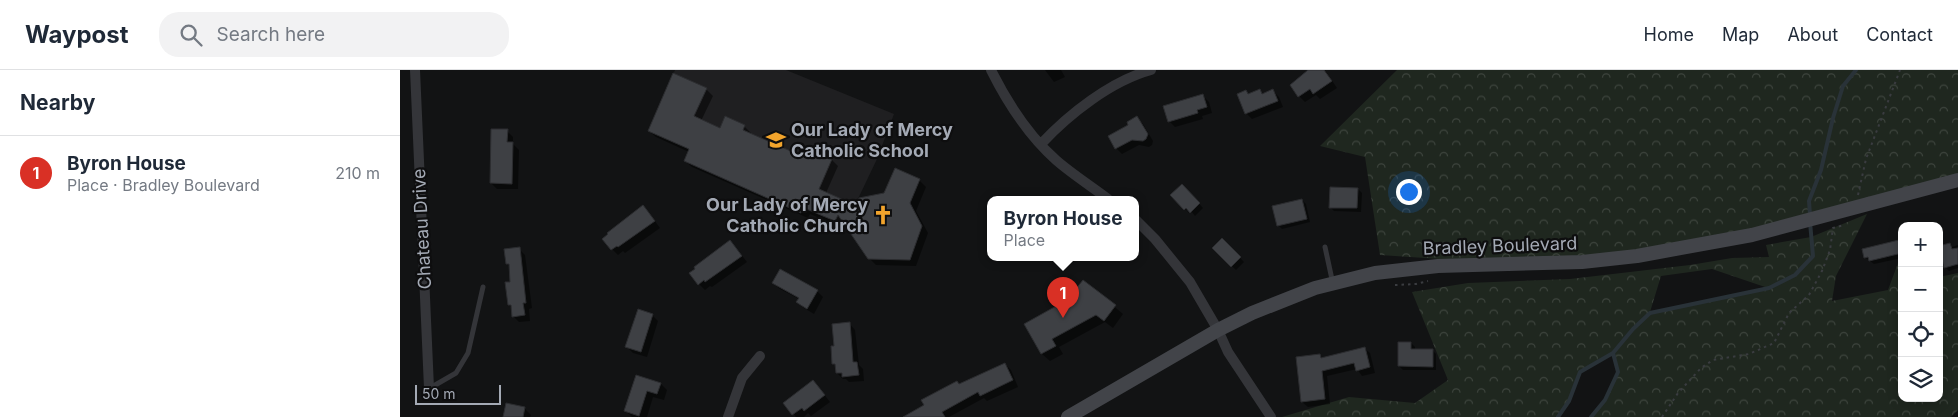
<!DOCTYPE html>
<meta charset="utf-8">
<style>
:root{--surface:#fff;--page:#f2f2f3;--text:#1f2937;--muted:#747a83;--line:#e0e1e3;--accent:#d93025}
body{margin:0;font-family:Inter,sans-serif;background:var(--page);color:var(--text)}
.controls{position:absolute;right:15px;bottom:15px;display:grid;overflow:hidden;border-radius:10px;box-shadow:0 2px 12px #0003}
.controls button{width:45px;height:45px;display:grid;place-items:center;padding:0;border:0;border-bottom:1px solid var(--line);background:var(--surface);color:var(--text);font:25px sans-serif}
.scale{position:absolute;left:15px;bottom:12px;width:86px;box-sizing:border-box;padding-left:5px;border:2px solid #a4aab5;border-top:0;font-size:14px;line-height:18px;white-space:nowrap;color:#a4aab5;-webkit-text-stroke:4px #0e0e0f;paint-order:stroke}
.you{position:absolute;left:1008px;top:121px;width:18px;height:18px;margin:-12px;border:4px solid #fff;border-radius:50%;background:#1a73e8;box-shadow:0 0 0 8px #1a73e833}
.badge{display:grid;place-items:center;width:32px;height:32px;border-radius:50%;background:var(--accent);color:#fff;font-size:16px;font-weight:700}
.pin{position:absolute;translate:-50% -41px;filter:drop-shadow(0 1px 2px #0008)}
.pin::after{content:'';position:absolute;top:26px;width:18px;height:15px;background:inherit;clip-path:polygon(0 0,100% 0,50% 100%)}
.popup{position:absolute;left:587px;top:126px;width:152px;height:65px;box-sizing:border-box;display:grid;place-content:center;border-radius:10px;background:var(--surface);filter:drop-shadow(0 1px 4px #0005);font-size:16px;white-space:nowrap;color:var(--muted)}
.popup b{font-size:19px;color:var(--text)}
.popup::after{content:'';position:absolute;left:50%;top:100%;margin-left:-10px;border:10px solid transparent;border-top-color:var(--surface)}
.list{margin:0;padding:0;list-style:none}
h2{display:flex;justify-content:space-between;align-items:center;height:65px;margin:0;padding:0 20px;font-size:21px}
h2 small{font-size:16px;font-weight:400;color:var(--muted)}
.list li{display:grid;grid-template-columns:32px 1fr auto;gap:15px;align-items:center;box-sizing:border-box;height:75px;padding:0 20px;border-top:1px solid var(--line)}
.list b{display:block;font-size:19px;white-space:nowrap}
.list p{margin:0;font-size:16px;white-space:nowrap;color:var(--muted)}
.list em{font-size:16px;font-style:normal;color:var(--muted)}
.icon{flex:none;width:28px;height:28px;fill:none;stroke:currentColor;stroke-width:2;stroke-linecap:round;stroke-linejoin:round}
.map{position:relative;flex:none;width:1558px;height:347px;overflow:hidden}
header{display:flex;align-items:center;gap:30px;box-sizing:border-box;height:70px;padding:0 25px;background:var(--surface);border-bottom:1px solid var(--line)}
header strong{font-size:24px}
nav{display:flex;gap:28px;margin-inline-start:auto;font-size:18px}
.search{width:350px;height:45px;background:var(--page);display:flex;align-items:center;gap:12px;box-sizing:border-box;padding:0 18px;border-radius:20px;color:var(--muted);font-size:19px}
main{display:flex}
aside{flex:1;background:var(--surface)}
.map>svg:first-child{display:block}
</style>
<header>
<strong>Waypost</strong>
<div class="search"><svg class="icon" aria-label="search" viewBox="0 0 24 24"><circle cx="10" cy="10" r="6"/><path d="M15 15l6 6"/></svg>Search here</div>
<nav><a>Home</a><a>Map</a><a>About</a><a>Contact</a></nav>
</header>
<main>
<aside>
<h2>Nearby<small></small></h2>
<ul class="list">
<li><span class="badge">1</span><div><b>Byron House</b><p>Place · Bradley Boulevard</p></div><em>210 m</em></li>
</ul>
</aside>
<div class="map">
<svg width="1558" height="347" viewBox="0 0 1558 347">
<defs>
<pattern id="forest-crowns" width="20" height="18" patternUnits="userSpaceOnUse" patternTransform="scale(1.25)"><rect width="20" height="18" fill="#1f271f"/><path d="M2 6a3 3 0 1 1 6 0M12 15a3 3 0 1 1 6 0" fill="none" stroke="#3d443d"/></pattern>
</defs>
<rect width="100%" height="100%" fill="#121314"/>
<path fill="#1f1f21" d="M 275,0 L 386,0 L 494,44 L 477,89 L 445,156 L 404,138 L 401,143 L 284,91 L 289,79 L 248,61 Z"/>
<path fill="url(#forest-crowns)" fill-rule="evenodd" d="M 997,0 L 1558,0 L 1558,105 L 1438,143 L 1237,186 L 1115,194 L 980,185 L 965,87 L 920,76 Z
M 1467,144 L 1436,206 L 1432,231 L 1488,220 L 1498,193 L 1502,192 L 1502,328 L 1539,328 L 1539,207 L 1558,203 L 1558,340 L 1551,347 L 1191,347 L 1205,330 L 1218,302 L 1212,283 L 1180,302 L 1169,331 L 1158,347 L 882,347 L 949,327 L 1015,333 L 1048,310 L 1012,222 L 1068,213 L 1170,209 L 1290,195 L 1332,188 L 1369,187 L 1366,175 L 1411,167 ZM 1312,199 L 1368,218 L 1250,242 L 1261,206 Z"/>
<path fill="#0007" d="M 645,0 L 661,0 L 665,7 L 654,12 Z
M 910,0 L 925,0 L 937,18 L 920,29 L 916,25 L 905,32 L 899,26 L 900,7 Z
M 306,19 L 313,26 L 301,51 L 320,59 L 344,56 L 351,63 L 350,64 L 403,88 L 407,79 L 432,90 L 438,96 L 426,123 L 456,136 L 519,110 L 526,117 L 516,141 L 528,163 L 516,196 L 476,195 L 469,188 L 444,152 L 441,157 L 410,144 L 408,148 L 292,97 L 285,91 L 289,82 L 256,67 L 249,61 Z
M 860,21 L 863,24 L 873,21 L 879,27 L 883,37 L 852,49 L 846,43 L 846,22 L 849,25 Z
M 803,26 L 809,32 L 812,43 L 802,46 L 803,49 L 775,57 L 769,51 Z
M 737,48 L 743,54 L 753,71 L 752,75 L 749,77 L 739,75 L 722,84 L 716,78 L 729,55 Z
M 107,61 L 113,67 L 113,74 L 119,80 L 118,119 L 97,119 L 91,113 Z
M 782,115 L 803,138 L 795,146 L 791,141 L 789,143 L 772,125 Z
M 958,119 L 962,123 L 961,142 L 934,141 L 930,137 Z
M 902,130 L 906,134 L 910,152 L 882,159 L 878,155 Z
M 249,143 L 260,158 L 225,183 L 223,181 L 218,185 L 212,179 Z
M 822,169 L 844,192 L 836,200 L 813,178 Z
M 1499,172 L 1502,175 L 1502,188 L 1474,194 L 1466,188 Z
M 1550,175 L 1552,177 L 1558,175 L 1558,198 L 1549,201 L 1545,197 Z
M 336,178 L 347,192 L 312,217 L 310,216 L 305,220 L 299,214 Z
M 119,179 L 125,185 L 132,238 L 129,239 L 130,251 L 119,252 L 113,246 L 112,238 L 109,235 L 112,213 L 110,197 L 107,194 Z
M 684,211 L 723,244 L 713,258 L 705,252 L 659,277 L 663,284 L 650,291 L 642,284 L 626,254 L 668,231 Z
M 373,213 L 417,221 L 423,227 L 414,244 L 404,238 L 398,232 L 399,229 L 380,219 Z
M 252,245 L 258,251 L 247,287 L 233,283 L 227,277 Z
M 449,253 L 455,260 L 459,295 L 463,299 L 464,311 L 449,312 L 446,309 L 443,309 L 437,303 L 436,296 L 434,294 L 435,277 Z
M 1011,273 L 1015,277 L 1015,280 L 1032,280 L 1036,284 L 1036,300 L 1003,300 L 999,296 Z
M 964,278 L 970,283 L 975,303 L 962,306 L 957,299 L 927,306 L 930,334 L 908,337 L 902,332 L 920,285 L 923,289 Z
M 605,294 L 611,300 L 618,317 L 587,331 L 584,328 L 549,347 L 505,347 L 560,315 Z
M 237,307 L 261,314 L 267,320 L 264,330 L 253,327 L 247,347 L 232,347 L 226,341 Z
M 419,318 L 430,332 L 411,346 L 408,343 L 404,347 L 396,347 L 385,333 Z
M 107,335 L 125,339 L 131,345 L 130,347 L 104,347 Z"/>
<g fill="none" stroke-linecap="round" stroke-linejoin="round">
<path stroke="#293238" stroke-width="4" d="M 1410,145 L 1409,131 L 1421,100 L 1433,48 L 1443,16 L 1456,0
M 1158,347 L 1169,331 L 1180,302 L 1213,283 L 1233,259 L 1250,243 L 1369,218 L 1395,205 L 1413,186 L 1410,152
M 1191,347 L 1205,330 L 1218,302 L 1213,283"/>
</g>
<path fill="#3e4044" stroke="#2c2d30" d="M 908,0 L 924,0 L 932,11 L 913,24 L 910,19 L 898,27 L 890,15 Z
M 273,3 L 307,18 L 294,46 L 320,58 L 325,46 L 345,55 L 343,60 L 402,86 L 406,77 L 432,89 L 419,119 L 455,135 L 459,128 L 484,123 L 495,98 L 520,109 L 510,133 L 522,156 L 510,190 L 468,189 L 438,145 L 435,151 L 404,138 L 401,143 L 284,91 L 289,79 L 248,61 Z
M 860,19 L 862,24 L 873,19 L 878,31 L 845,44 L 837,24 L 846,20 L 848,24 Z
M 803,24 L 807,37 L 797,40 L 798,43 L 768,52 L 763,36 Z
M 737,46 L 748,64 L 746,69 L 743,71 L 732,70 L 715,79 L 708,66 L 728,55 L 727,52 Z
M 91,59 L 108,59 L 107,72 L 113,72 L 112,114 L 90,113 Z
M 782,114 L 800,133 L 790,143 L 786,138 L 784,140 L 770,125 Z
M 930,117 L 958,118 L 957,138 L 929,138 Z
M 902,129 L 907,149 L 877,156 L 872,136 Z
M 243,135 L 255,151 L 218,177 L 217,176 L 211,180 L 202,169 L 208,164 L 207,163 Z
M 822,168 L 841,187 L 831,197 L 812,178 Z
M 330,170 L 342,186 L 305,212 L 304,210 L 298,215 L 289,203 L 295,199 L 294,197 Z
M 1499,170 L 1502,183 L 1469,191 L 1468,187 L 1464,188 L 1462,179 Z
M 1550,173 L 1552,179 L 1558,178 L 1558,194 L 1544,198 L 1539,176 Z
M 120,177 L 126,233 L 123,233 L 125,245 L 112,247 L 111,235 L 108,235 L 105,212 L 110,212 L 109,194 L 106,194 L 104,179 Z
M 380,199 L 418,220 L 407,239 L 396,232 L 399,228 L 372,213 Z
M 683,210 L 716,235 L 704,251 L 696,245 L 652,269 L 656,276 L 641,284 L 624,254 L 667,230 Z
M 238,239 L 253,244 L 241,282 L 225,277 Z
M 450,252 L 453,292 L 457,292 L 459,305 L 442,307 L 442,303 L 436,303 L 435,294 L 432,294 L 431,276 L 434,276 L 432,254 Z
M 998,272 L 1011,272 L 1011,279 L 1033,279 L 1033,297 L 998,296 Z
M 965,277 L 970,297 L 956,301 L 954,293 L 922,301 L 925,329 L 901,332 L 896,287 L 920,284 L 921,288 Z
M 605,293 L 613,310 L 580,326 L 578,322 L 542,342 L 545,347 L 503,347 L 524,335 L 521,330 L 557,311 L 559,314 Z
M 236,305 L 261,313 L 257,324 L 247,321 L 239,346 L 224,341 Z
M 413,310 L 425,325 L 404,341 L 402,338 L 392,345 L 383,333 Z
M 106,333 L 125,337 L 123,347 L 103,347 Z"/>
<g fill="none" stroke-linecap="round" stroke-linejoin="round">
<path stroke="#3a3c40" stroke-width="2" stroke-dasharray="2.5 4" stroke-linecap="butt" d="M 1458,125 L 1466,89 L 1500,0
M 995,215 L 1016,214 L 1028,211
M 1262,347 L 1278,323 L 1301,298 L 1313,290 L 1349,284 L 1374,273 L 1389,243 L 1409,225 L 1422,201 L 1430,180 L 1433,158 L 1444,155"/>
<path stroke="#343539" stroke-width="5" d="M 925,177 L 933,214
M 30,318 L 56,303 L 68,283 L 83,217"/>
<path stroke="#343539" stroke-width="10" d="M 15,0 L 29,318
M 591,0 C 607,32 629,66 656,90 C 672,104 691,116 708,129
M 641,74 C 669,44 711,11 751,0
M 736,150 L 755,169 L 790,212 L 818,260 L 828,282 L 871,347
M 328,347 L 342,308 L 360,286"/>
<path stroke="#424449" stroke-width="14" d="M 668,347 L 818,260 L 852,243 L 915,218 L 975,203 L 1038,196 L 1182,192 L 1237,186 L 1352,165 L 1558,110"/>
</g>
<defs>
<symbol id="school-bare" viewBox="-9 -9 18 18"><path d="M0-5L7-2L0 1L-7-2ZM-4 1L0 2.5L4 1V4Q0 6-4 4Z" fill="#f2a42c" stroke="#0e0e0f" stroke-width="2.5" paint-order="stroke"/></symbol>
<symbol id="church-bare" viewBox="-9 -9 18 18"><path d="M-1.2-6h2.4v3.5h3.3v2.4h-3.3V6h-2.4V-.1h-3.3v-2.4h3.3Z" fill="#f2a42c" stroke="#0e0e0f" stroke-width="2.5" paint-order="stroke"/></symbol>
</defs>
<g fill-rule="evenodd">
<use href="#school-bare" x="362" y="56" width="28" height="28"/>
<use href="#church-bare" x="469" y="131" width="28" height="28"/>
</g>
<g text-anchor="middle" stroke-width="4.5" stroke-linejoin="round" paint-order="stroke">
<g font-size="18" font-weight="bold" fill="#a4aab5" stroke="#0e0e0f" text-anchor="start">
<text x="391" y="66">Our Lady of Mercy<tspan x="391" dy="21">Catholic School</tspan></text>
<text x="468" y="141" text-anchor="end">Our Lady of Mercy<tspan x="468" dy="21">Catholic Church</tspan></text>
</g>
<g font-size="18" fill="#a4aab5" stroke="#0e0e0f">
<text transform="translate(22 159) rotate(-93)" y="6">Chateau Drive</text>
<text transform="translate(1100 176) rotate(-2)" y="6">Bradley Boulevard</text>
</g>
</g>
</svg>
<div class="controls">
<button>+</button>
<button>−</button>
<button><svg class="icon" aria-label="locate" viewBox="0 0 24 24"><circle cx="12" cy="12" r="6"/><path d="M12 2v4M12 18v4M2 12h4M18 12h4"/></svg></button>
<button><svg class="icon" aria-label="layers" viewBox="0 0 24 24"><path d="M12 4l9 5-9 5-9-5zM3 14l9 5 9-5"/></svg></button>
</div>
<div class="scale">50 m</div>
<div class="you"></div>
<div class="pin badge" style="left:663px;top:248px">1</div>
<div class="popup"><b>Byron House</b>Place</div>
</div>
</main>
